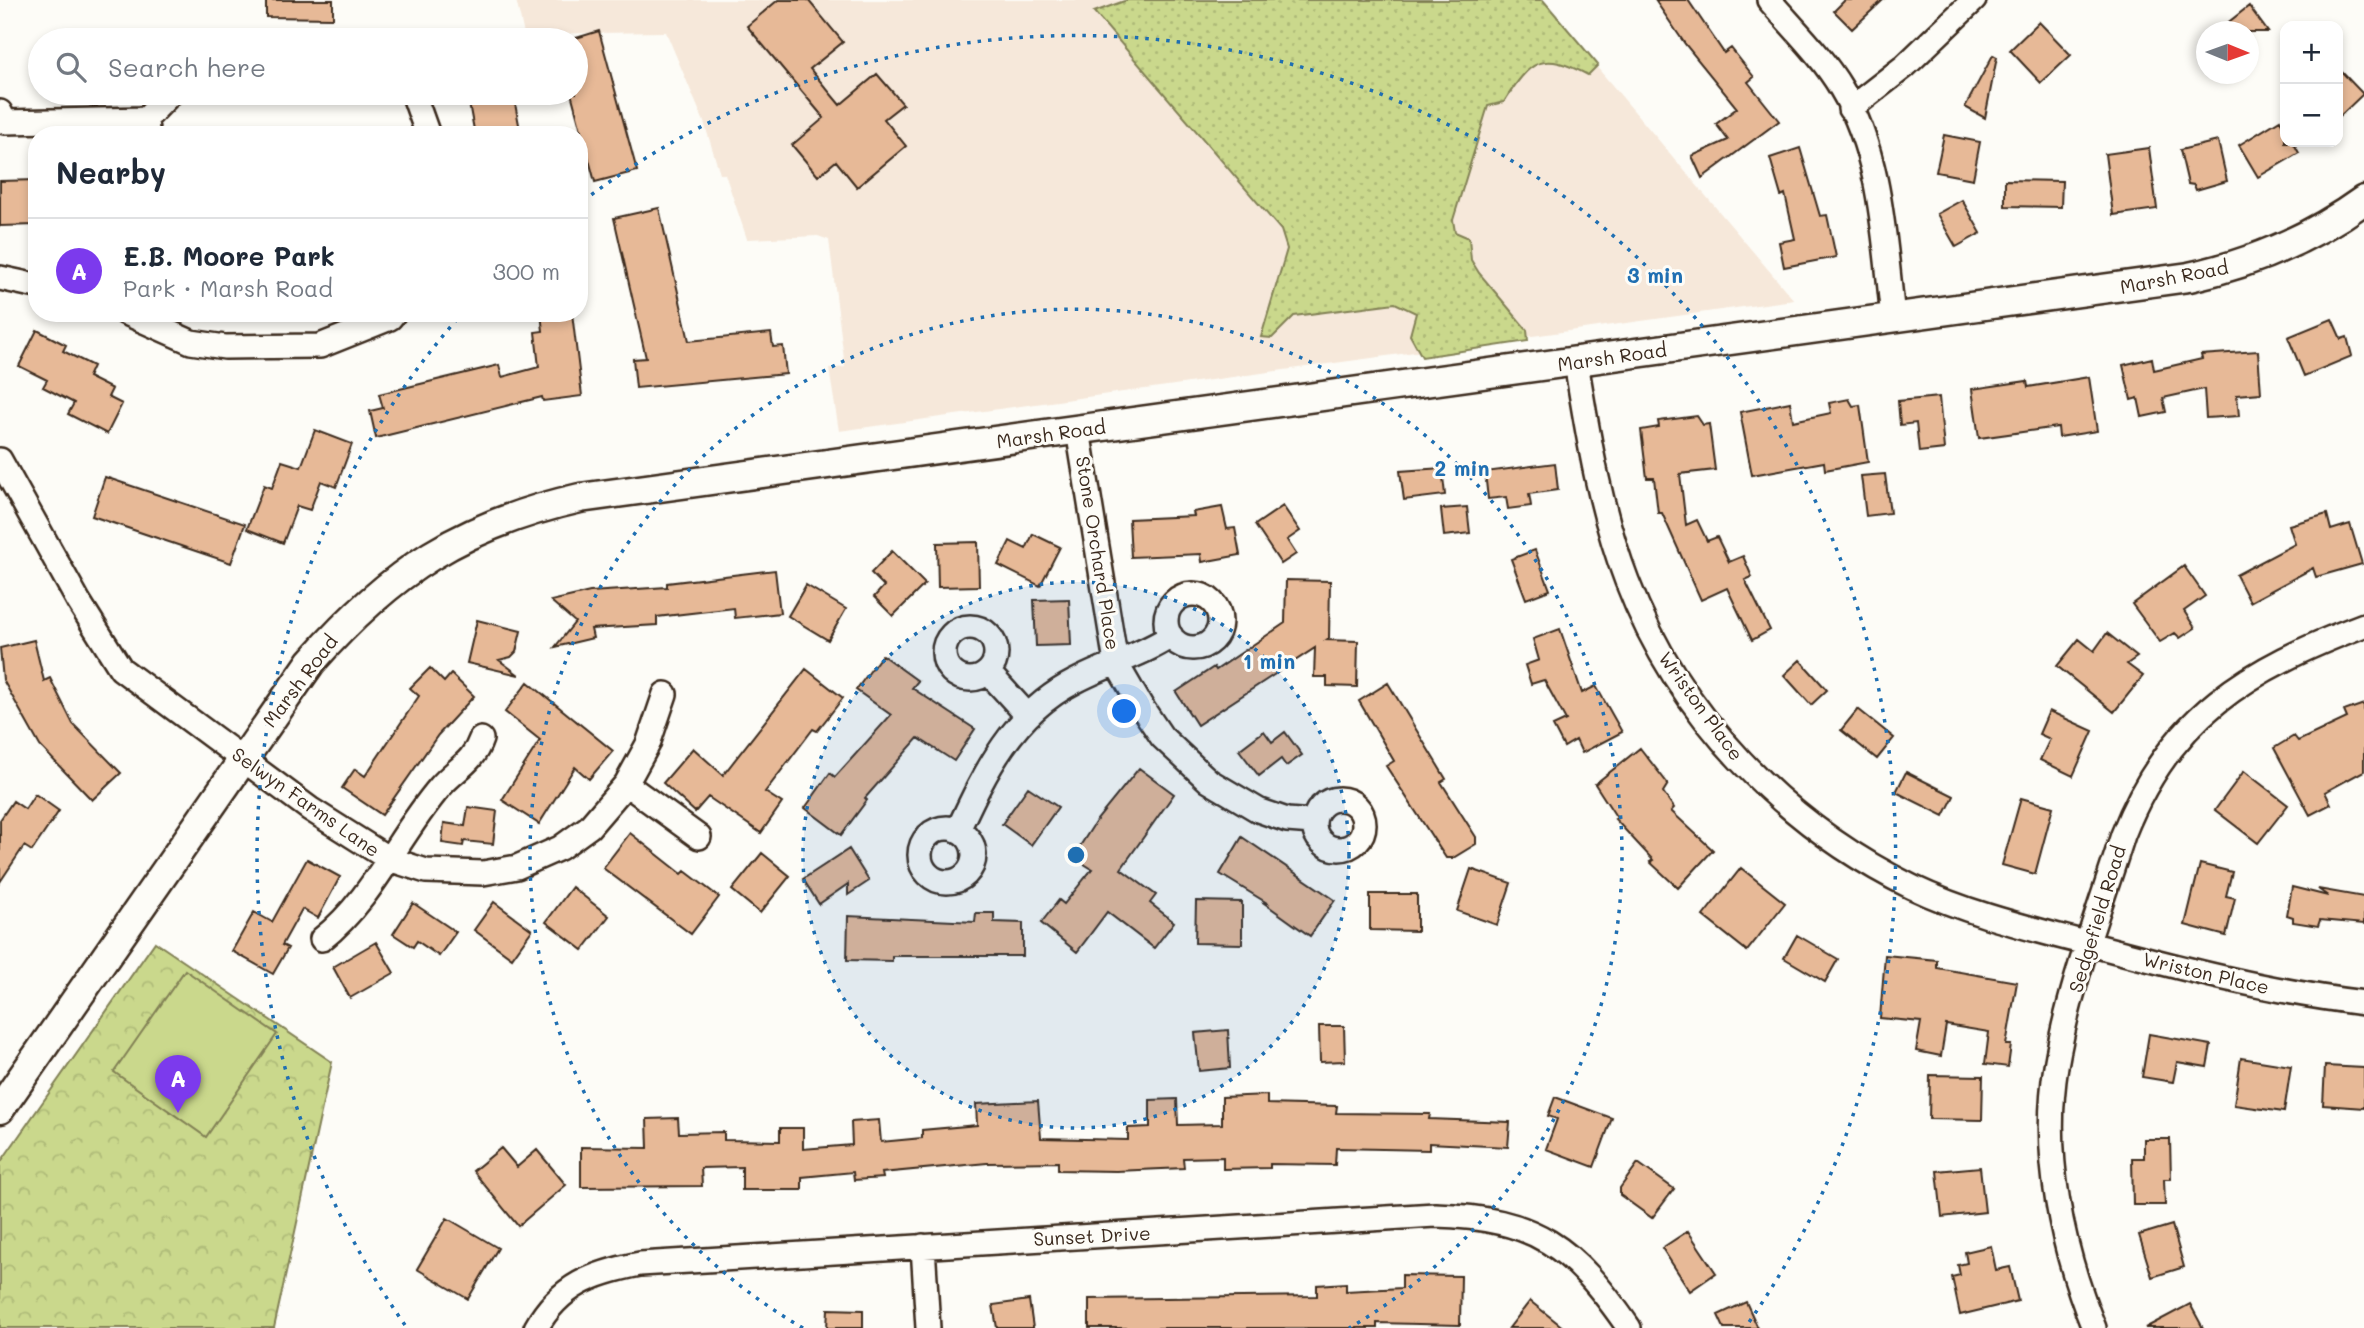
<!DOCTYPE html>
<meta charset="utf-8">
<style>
:root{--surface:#fff;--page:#f6f6f7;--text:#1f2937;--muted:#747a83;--line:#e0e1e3;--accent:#7c3aed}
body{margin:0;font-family:Mali,sans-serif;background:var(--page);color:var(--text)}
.controls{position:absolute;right:21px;top:21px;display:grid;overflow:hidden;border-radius:14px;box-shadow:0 4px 10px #0003}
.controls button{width:63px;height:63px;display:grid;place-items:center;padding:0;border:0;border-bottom:2px solid var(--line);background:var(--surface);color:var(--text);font:35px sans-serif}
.compass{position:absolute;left:2196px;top:21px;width:63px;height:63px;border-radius:50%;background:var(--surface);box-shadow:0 4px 10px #0003;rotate:91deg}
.you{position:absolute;left:1125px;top:712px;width:24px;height:24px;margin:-18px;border:5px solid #fff;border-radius:50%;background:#1a73e8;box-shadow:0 0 0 10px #1a73e833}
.badge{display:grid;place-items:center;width:46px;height:46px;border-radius:50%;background:var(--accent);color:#fff;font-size:23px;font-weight:700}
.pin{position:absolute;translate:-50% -58px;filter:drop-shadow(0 2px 4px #0008)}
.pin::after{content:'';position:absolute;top:37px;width:24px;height:21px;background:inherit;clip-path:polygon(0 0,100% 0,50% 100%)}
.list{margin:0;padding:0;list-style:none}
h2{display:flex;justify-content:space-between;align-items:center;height:91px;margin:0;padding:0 28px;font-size:30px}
h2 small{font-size:23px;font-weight:400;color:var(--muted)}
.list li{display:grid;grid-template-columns:46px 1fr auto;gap:21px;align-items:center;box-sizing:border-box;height:105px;padding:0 28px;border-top:2px solid var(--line)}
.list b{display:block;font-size:26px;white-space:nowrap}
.list p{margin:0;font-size:23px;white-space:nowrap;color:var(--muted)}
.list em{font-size:23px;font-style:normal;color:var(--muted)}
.icon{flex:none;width:38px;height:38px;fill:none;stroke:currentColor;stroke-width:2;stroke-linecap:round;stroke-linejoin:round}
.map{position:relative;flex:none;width:2364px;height:1328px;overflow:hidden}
.search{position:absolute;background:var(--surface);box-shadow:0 4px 10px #0003;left:28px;top:28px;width:560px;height:77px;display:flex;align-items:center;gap:18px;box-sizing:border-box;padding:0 24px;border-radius:38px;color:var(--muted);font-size:26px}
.panel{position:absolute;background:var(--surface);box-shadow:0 4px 10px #0003;left:28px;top:126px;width:560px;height:196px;border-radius:28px}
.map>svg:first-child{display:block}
</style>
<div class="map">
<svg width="2364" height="1328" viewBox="0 0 2364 1328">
<defs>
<pattern id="grass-dots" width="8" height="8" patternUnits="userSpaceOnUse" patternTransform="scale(1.75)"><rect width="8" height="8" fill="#cad88c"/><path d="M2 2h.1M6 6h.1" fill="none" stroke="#aeba78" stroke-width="1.8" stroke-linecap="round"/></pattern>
<pattern id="park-crowns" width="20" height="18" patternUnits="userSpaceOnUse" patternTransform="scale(1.75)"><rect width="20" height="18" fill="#cad88c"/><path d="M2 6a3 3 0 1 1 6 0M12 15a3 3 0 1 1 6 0" fill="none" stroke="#aeba78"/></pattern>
</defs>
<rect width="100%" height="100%" fill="#fdfcf7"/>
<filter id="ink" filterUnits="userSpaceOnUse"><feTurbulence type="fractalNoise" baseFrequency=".0143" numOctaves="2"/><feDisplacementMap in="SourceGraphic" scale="14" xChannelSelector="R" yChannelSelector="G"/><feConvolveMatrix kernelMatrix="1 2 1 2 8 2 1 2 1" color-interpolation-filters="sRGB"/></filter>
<g filter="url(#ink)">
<path fill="#f6e8da" d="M 516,0 L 1540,0 L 1794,300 L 839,431 L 829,369 L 845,367 L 829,240 L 818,236 L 747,239 L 725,174 L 720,174 L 704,122 L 666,32 L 524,34 Z"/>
<path fill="url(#grass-dots)" stroke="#828155" stroke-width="2" d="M 1127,0 L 1543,0 L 1598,65 L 1588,75 C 1542,51 1531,59 1504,102 L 1488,106 L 1453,220 L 1455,232 L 1469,238 L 1471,260 L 1479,273 L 1527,330 L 1528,341 L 1422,357 L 1410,335 L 1416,313 L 1395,303 L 1294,316 L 1272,338 L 1261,337 L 1287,249 L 1281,230 L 1094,12 Z"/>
<path fill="url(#park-crowns)" stroke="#828155" stroke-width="2" d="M 155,942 L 332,1062 L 274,1328 L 0,1328 L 0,1163 Z"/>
<path fill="#cad88c" stroke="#828155" stroke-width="2" d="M 185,970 L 277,1034 L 206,1137 L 114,1072 Z"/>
<path fill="#e7b997" stroke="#3b2a1e" stroke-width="2" d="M 266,0 L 333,0 L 333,18 L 266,17 Z
M 778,0 L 808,0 L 843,42 L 810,69 L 840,105 L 877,74 L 903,104 L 884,119 L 906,146 L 857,187 L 836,161 L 818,176 L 792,145 L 824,118 L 747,26 Z
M 1655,0 L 1688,0 L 1724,53 L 1731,48 L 1754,77 L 1748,82 L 1779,121 L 1702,178 L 1692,156 L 1728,140 L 1716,124 L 1737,108 L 1685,44 Z
M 1845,0 L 1883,0 L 1852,29 L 1834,11 Z
M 2249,6 L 2268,32 L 2216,32 Z
M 2039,22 L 2071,55 L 2041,83 L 2010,50 Z
M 599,31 L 637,171 L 595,182 L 571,93 L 576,93 L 576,38 Z
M 1993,55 L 1997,57 L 1985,118 L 1965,107 Z
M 2338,68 L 2363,94 L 2338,118 Z
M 467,93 L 513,93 L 521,135 L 475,135 Z
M 2280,120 L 2285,129 L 2285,142 L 2293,142 L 2299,153 L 2258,177 L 2239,145 Z
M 1944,135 L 1980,142 L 1973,179 L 1936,172 Z
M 2218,141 L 2227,181 L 2196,190 L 2194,185 L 2188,184 L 2180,150 Z
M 1800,148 L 1820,216 L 1827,215 L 1836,257 L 1784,267 L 1779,242 L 1795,239 L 1785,194 L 1781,196 L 1770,158 Z
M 2149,148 L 2157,209 L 2113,215 L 2105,154 Z
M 37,180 L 37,225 L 0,226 L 0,181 Z
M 2005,180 L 2062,181 L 2061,207 L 2005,206 Z
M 1962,200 L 1981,233 L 1956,247 L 1937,214 Z
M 659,208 L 689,341 L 771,333 L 773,347 L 783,346 L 786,374 L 636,388 L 633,359 L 646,358 L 614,218 Z
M 541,313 L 572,313 L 582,396 L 543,401 L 542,397 L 376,438 L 370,411 L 383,408 L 379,394 L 499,365 L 502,377 L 539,367 L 535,332 L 543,331 Z
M 2332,319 L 2341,339 L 2347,337 L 2352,356 L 2304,376 L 2288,337 Z
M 37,330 L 66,345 L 63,351 L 93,366 L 88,377 L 112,389 L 108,397 L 122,404 L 107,434 L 68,414 L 74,403 L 43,387 L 47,380 L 19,366 Z
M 2258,351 L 2261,393 L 2237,395 L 2239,416 L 2206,418 L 2204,389 L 2163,398 L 2166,412 L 2142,417 L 2138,398 L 2131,400 L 2123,365 L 2152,358 L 2154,370 L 2202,359 L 2201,355 Z
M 2089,377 L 2097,431 L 2059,437 L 2058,427 L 1979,438 L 1972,389 L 2027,381 L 2028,387 Z
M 1939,397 L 1944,449 L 1919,452 L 1916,423 L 1900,425 L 1898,401 Z
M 1849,399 L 1853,406 L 1860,405 L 1868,462 L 1825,470 L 1824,462 L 1752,475 L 1740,412 L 1790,402 L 1793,421 L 1831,413 L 1829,403 Z
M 1697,416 L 1703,425 L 1709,424 L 1715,470 L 1680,474 L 1686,525 L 1697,520 L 1707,541 L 1717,537 L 1729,562 L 1743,556 L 1752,577 L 1745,580 L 1770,630 L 1752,640 L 1727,588 L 1701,600 L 1662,513 L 1658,513 L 1654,478 L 1647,478 L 1641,430 L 1659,427 L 1658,421 Z
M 315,430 L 352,444 L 336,487 L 321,481 L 310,510 L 297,506 L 283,543 L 247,529 L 264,485 L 272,488 L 282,461 L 301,467 Z
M 1555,463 L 1558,490 L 1529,494 L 1531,506 L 1508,509 L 1506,497 L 1488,499 L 1485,472 Z
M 1442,468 L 1445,495 L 1404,500 L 1400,471 Z
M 1885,474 L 1890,513 L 1866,516 L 1861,476 Z
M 105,477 L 245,524 L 231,563 L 92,516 Z
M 1283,506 L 1300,531 L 1287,540 L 1296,554 L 1281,564 L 1255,525 Z
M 1222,507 L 1227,529 L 1235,528 L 1240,555 L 1202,562 L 1201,554 L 1131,557 L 1129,519 L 1194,516 L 1193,512 Z
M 1467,507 L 1470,533 L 1444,536 L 1441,509 Z
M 2327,514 L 2331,530 L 2350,524 L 2362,564 L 2316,577 L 2313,568 L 2250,602 L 2236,575 L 2295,544 L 2289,525 Z
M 1033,534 L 1060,547 L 1040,586 L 998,565 L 1010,541 L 1026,549 Z
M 978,542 L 979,586 L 938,587 L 937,543 Z
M 1535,550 L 1550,590 L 1526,599 L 1511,559 Z
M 892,551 L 925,584 L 893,616 L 874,597 L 884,586 L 871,573 Z
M 2184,566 L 2205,596 L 2184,611 L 2195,628 L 2180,638 L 2175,633 L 2160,642 L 2132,604 Z
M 775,570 L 780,613 L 735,618 L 734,608 L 657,617 L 657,625 L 591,629 L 593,638 L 555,647 L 575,622 L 551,601 L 590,592 L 667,587 L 667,583 Z
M 1286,580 L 1330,581 L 1329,638 L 1326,640 L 1358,641 L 1357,687 L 1327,686 L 1327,677 L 1314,677 L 1315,648 L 1197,725 L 1176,692 L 1214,667 L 1216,670 L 1285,623 Z
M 806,585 L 846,609 L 828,640 L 788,616 Z
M 1069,599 L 1071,645 L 1036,646 L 1034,600 Z
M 477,620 L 521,631 L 516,652 L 511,657 L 499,660 L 519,675 L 467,663 Z
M 1560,629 L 1582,693 L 1596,686 L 1622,732 L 1582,753 L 1576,740 L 1564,747 L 1553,726 L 1566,720 L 1544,680 L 1531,684 L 1525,665 L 1539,660 L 1533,639 Z
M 2107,633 L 2137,657 L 2127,664 L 2143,676 L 2114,712 L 2057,666 L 2079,639 L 2094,651 Z
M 34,640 L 44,681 L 50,678 L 73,724 L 121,773 L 92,800 L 40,746 L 3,680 L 0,648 Z
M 882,655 L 918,681 L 912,688 L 975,729 L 954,761 L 918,738 L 865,798 L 867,800 L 841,835 L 805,808 L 830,773 L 835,777 L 891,715 L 856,690 Z
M 1800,660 L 1827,690 L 1811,705 L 1784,675 Z
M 430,668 L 444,682 L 451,674 L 474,696 L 438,735 L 382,815 L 342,788 L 355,769 L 365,776 L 419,696 L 410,688 Z
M 806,669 L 843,698 L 817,731 L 813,729 L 765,792 L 782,803 L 761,833 L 708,797 L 695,812 L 663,783 L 693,748 L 723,775 Z
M 528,682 L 613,751 L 589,779 L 575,767 L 539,824 L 502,800 L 540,740 L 505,712 Z
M 1388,683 L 1446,779 L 1441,782 L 1476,837 L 1476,844 L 1453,858 L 1446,858 L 1386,766 L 1394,761 L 1359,701 Z
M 2364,704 L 2364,771 L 2325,792 L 2331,804 L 2310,815 L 2274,748 L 2294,736 L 2298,741 L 2347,718 L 2344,711 Z
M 1858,709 L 1894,738 L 1877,759 L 1841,730 Z
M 2049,711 L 2093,731 L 2073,776 L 2040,760 L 2050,739 L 2039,734 Z
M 1264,731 L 1272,742 L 1285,732 L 1302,755 L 1286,766 L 1281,759 L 1259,776 L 1239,750 Z
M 1640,748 L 1668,784 L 1663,792 L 1674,808 L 1671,811 L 1713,850 L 1678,888 L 1650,862 L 1653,860 L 1615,819 L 1617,818 L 1595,784 Z
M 1139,768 L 1174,794 L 1121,869 L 1156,895 L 1150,903 L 1174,922 L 1154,948 L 1107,912 L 1077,952 L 1041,923 L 1059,900 L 1064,904 L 1092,869 L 1073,857 L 1096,821 Z
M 2244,771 L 2288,805 L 2258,843 L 2215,810 Z
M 1906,772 L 1954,796 L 1944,816 L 1896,792 Z
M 1028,787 L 1058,807 L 1031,845 L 1002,824 Z
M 35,794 L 59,811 L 32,851 L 24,846 L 0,882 L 0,820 L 13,801 L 25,809 Z
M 2021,798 L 2053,807 L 2035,874 L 2002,865 Z
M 468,807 L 497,811 L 493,844 L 464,841 L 463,846 L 442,843 L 444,823 L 465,826 Z
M 630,833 L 682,874 L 685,871 L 719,897 L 691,934 L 603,868 Z
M 1242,837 L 1335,900 L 1310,936 L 1264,903 L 1267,903 L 1220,874 Z
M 849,849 L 869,881 L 848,895 L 848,884 L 819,904 L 803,879 Z
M 762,853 L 790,876 L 760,913 L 732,890 Z
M 307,859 L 340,877 L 318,918 L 302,909 L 282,945 L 288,948 L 273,974 L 232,951 L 254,912 L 272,922 Z
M 2200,864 L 2232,872 L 2226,896 L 2235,898 L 2226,936 L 2185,925 Z
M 1741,868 L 1785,903 L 1747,951 L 1703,916 Z
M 1471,869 L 1511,883 L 1497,925 L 1457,911 Z
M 572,887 L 609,916 L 583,950 L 546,922 Z
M 2292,887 L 2328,896 L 2318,889 L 2364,897 L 2364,924 L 2320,920 L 2318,926 L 2293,922 L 2293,917 L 2287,915 Z
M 1370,894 L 1417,894 L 1417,931 L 1370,930 Z
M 1196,901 L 1242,902 L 1242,944 L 1195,943 Z
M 494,902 L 532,930 L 512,958 L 474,930 Z
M 413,903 L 456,932 L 439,956 L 417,941 L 413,947 L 393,934 Z
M 976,913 L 994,913 L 994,922 L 1023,923 L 1023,956 L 892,956 L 892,961 L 847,960 L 848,916 L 975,922 Z
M 1797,935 L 1838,959 L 1825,982 L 1784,958 Z
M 376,942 L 394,973 L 350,998 L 333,967 Z
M 1885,955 L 1937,960 L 1937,968 L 2017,982 L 2006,1045 L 2011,1045 L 2008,1067 L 1985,1064 L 1989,1032 L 1946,1025 L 1941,1056 L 1916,1051 L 1921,1022 L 1880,1018 Z
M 1319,1026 L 1344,1026 L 1345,1061 L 1320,1062 Z
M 1228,1030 L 1230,1068 L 1199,1071 L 1195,1033 Z
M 2149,1034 L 2211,1045 L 2207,1067 L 2177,1062 L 2173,1082 L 2142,1077 Z
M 2241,1058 L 2291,1066 L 2284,1112 L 2234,1105 Z
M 2325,1066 L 2364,1068 L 2364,1108 L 2323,1105 Z
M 1930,1075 L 1983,1076 L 1982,1120 L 1929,1119 Z
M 1267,1095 L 1267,1104 L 1337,1106 L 1336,1113 L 1430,1114 L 1429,1119 L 1510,1122 L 1508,1147 L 1429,1143 L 1429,1150 L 1336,1148 L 1335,1165 L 1270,1164 L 1270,1168 L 1223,1169 L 1223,1157 L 1183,1158 L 1184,1168 L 1116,1171 L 1058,1170 L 1058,1162 L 987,1163 L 882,1173 L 883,1178 L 854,1180 L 853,1172 L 802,1177 L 802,1190 L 742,1190 L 742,1167 L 701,1168 L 702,1186 L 581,1187 L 581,1147 L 648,1148 L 647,1119 L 678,1118 L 679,1133 L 724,1132 L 724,1140 L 780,1141 L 780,1128 L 803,1128 L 803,1149 L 852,1145 L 851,1122 L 879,1120 L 881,1142 L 922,1138 L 922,1130 L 977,1125 L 976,1104 L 1038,1101 L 1041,1138 L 1128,1140 L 1128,1128 L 1150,1127 L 1150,1100 L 1177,1099 L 1178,1125 L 1222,1124 L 1222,1097 Z
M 1555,1097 L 1612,1118 L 1594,1167 L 1546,1149 L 1557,1119 L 1548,1116 Z
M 2144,1139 L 2170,1139 L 2171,1179 L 2164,1179 L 2165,1205 L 2133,1205 L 2132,1158 L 2144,1158 Z
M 501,1148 L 517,1167 L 537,1150 L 566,1185 L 518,1226 L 473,1171 Z
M 1638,1163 L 1674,1189 L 1652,1218 L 1620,1195 L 1620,1188 Z
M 1980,1167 L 1985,1212 L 1942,1217 L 1937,1171 Z
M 447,1218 L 498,1248 L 468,1299 L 417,1269 Z
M 2172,1225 L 2184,1267 L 2152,1277 L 2139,1235 Z
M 1688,1231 L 1716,1273 L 1690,1291 L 1662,1248 Z
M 1991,1246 L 1996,1270 L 2010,1267 L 2018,1301 L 1960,1315 L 1952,1277 L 1960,1275 L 1958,1265 L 1967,1263 L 1965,1252 Z
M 1402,1275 L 1461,1276 L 1460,1325 L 1377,1323 L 1377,1328 L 1089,1328 L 1089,1299 L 1317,1296 L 1317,1285 L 1346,1283 L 1346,1291 L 1402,1288 Z
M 1029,1300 L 1033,1328 L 997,1328 L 993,1305 Z
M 1530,1301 L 1564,1328 L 1509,1328 Z
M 1746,1302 L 1758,1328 L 1724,1328 L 1718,1315 Z
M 2190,1304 L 2203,1328 L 2145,1328 Z
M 828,1309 L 863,1310 L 863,1328 L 827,1328 Z"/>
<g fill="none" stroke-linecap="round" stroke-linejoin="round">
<defs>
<path id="minor" d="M 1769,0 C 1793,28 1822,56 1841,88 C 1882,156 1884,240 1893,317
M 413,93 L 428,135
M 1850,109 L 1905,66 L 1974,0
M 0,112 L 5,122 L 146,119
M 147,132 L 146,119 L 171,93
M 0,278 L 37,286
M 126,313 L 191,342 L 225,347 L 320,346 L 390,318 L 394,313
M 1576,362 C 1588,436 1600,511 1627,581 C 1678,715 1785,825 1912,887 C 1969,914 2029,928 2089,944 C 2180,968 2271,992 2364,1003
M 1078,430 L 1116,663 L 1141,706 L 1162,737 L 1209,781 L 1258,810 L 1287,820 L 1313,822
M 0,460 L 79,602 L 121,669 L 310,809 L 389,859 L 426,871 L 483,873 L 517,867 L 560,848 L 589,827 L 626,784 L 648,744 L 665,694
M1166 621a27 27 0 1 1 54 0a27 27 0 1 1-54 0Z
M944 653a26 26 0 1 1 52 0a26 26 0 1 1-52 0Z
M 988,672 L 1027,715
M 626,784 L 699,837
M1314 824a25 25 0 1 1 50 0a25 25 0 1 1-50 0Z
M920 855a27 27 0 1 1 54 0a27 27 0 1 1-54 0Z
M 958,830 C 985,772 1013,713 1074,682 C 1105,665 1141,656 1171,636
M 322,939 C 374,898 397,837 440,787 C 455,769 473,763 481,739
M 923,1246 L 928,1328
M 536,1328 C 560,1285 594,1273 640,1264 L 1435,1215 C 1537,1218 1573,1247 1629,1328
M 2094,1328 C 2061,1247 2042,1153 2056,1066 C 2069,988 2099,911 2123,835 C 2170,715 2248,669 2364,625"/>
<path id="tertiary" d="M 0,1109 L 311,662 C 391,571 461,525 580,498 L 2189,277 C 2254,263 2310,239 2364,200"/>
</defs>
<use href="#minor" stroke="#3b2a1e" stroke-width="28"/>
<use href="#tertiary" stroke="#3b2a1e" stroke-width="33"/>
<use href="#minor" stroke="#fdfcf7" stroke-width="23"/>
<use href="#tertiary" stroke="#fdfcf7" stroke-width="28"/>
</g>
</g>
<circle cx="1076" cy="855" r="273" fill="#1f6fb2" fill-opacity=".12"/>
<g fill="none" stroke="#1f6fb2" stroke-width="3.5" stroke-dasharray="3.5 7">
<circle cx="1076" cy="855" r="273"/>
<path d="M803 1328A546 546 0 1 1 1349 1328"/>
<path d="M405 1325A819 819 0 0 1 458 318M583 201A819 819 0 0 1 1747 1325"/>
</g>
<g text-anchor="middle" stroke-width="6" stroke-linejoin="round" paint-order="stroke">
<g font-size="19" fill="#3b2a1e" stroke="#fdfcf7">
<text transform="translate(2174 277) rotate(-11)" y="7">Marsh Road</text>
<text transform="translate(1612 357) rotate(-8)" y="7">Marsh Road</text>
<text transform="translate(1051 434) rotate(-8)" y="7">Marsh Road</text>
<text transform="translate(1098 553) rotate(81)" y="7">Stone Orchard Place</text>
<text transform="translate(300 681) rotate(-53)" y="7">Marsh Road</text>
<text transform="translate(1701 706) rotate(54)" y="7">Wriston Place</text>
<text transform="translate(306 802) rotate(35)" y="7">Selwyn Farms Lane</text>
<text transform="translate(2097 919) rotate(-73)" y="7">Sedgefield Road</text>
<text transform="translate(2206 973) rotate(13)" y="7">Wriston Place</text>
<text transform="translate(1092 1236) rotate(-3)" y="7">Sunset Drive</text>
</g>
</g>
<circle cx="1076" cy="855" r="10" fill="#1f6fb2" stroke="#fdfcf7" stroke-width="3.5"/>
<g font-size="21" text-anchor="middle" font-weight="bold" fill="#1f6fb2" stroke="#fdfcf7" stroke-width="6" stroke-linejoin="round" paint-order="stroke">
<text x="1655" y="283">3 min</text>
<text x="1462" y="476">2 min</text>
<text x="1269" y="669">1 min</text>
</g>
</svg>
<div class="controls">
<button>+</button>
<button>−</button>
</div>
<svg class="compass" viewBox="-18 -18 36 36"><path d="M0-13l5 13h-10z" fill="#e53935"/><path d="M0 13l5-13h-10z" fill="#747a83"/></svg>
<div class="you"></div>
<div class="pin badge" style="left:178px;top:1113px">A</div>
<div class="search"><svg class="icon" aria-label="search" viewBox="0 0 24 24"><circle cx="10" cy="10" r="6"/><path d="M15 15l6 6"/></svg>Search here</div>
<section class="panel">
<h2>Nearby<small></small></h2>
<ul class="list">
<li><span class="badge">A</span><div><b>E.B. Moore Park</b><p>Park · Marsh Road</p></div><em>300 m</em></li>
</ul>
</section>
</div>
